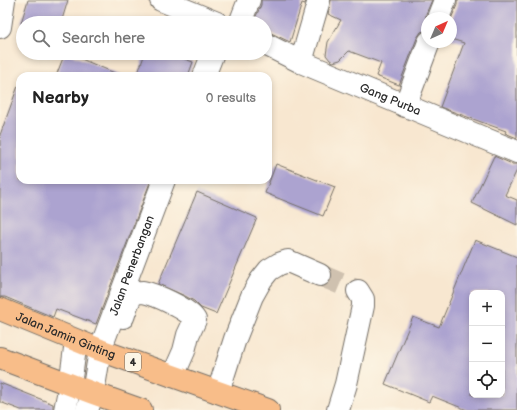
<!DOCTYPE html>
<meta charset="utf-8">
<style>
:root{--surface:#fff;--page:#f2f2f2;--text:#222;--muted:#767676;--line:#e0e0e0}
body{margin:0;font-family:"Balsamiq Sans",sans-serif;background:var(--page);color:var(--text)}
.controls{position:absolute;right:12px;bottom:12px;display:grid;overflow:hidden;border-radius:8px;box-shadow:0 2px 6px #0003}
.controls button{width:36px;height:36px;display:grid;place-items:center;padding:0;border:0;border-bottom:1px solid var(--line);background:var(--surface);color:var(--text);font:20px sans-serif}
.compass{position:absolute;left:421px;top:12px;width:36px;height:36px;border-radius:50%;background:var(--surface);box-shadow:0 2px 6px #0003;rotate:44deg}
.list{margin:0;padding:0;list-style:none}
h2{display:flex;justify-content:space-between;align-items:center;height:52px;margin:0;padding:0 16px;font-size:17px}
h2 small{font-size:13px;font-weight:400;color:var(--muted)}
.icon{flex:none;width:22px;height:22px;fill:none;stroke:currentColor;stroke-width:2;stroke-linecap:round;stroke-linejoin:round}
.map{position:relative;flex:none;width:517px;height:410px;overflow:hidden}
.search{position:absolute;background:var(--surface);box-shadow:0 2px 6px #0003;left:16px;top:16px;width:256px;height:44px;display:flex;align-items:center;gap:10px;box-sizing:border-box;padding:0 14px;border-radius:22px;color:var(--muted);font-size:15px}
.panel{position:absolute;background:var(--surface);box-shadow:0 2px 6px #0003;left:16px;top:72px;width:256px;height:112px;border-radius:12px}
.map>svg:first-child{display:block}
</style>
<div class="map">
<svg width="517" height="410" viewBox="0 0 517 410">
<rect width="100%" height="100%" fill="#fcf5e5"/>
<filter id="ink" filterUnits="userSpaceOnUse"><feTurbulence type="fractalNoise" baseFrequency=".025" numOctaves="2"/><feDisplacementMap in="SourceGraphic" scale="8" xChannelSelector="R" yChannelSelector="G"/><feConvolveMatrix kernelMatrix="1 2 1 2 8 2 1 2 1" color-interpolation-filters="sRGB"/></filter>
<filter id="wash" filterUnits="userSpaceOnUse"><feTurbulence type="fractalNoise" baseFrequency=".012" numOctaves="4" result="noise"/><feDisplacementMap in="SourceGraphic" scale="16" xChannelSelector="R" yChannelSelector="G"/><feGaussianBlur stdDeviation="0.9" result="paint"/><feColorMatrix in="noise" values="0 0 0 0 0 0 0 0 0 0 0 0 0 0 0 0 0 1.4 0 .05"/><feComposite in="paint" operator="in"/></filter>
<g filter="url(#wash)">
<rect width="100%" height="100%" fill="#f8e7d0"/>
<g id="blocks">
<path fill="#aca3d0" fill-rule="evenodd" d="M 28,0 L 68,0 L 61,23 L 21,23 Z
M 261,0 L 306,0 L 305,4 L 302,3 L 290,42 L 271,33 L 265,32 L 265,23 L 253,23 L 261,5 Z
M 331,0 L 432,0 L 426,14 L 426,20 L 427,23 L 427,30 L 421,32 L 417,38 L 399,85 L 376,76 L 381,63 L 349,51 L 340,60 L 333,62 L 330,60 L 326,55 L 328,42 L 341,20 L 328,14 Z
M 457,0 L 517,0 L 517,138 L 505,133 L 506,131 L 440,107 L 464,43 L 451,39 L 451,19 L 457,5 Z
M 65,53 L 67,53 L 122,76 L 56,76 Z
M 145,53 L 168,53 L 193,62 L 188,76 L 137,76 Z
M 18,86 L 20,86 L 20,180 L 151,180 L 96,324 L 56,309 L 53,317 L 5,297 L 0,297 L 0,135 Z
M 494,156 L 512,164 L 517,164 L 517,170 L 505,195 L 517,200 L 517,225 L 472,203 Z
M 276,164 L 335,187 L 323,216 L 265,193 Z
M 197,192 L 257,218 L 216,314 L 201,308 L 194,301 L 185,296 L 158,284 Z
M 475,240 L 517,257 L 517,410 L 467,410 L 432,396 L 429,402 L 385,384 L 413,317 L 439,327 ZM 472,293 L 502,293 L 502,395 L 472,395 Z
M 0,383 L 53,404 L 53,410 L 21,410 L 0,402 Z"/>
</g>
</g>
<g filter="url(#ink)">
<use href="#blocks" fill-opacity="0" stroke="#736d65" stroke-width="1"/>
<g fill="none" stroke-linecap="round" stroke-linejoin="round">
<path stroke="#cfc1af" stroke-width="22" stroke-dasharray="22 11" stroke-linecap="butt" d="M 320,275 L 358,291"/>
<defs>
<g id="minor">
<path d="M 161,0 L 217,23"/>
<path d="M 438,18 L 445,0"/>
<path d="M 240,23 L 249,0"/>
<path d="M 0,27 L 4,0"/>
<path id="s1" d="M 265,44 L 301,62 L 517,152"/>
<path d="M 301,62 L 319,0"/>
<path d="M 204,76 L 213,53"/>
<path d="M 405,106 L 429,42"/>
<path d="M 123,317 C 126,310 127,300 134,294 C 136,293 140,292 143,292 C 154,294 189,309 195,320 L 188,335 L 184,351 L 173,376"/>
<path d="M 218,392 L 235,339 L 252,296 L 261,280 L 269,270 L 279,264 L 288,261 L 320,275"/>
<path d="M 65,410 L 70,385 L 76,341"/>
<path id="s2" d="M 87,410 L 93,393 L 100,350 L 164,180"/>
<path d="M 338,410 L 346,384 L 363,306 L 363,299 L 358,291"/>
</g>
<g id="highway">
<path id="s3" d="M 0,309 L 100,350 L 268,410"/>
<path d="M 0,358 L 93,393 L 141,410"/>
</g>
</defs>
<use href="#minor" stroke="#736d65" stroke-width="24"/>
<use href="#highway" stroke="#736d65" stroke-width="24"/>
<use href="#minor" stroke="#fff" stroke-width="22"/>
<use href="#highway" stroke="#f8bd89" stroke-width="22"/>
</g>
</g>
<g text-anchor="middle" stroke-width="3" stroke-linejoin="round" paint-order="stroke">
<rect fill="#fcf5e5" stroke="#6a6863" stroke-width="1" x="125" y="353" width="16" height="18" rx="3"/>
<g font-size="11" font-weight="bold" fill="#2b2b2b">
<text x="133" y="366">4</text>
</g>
<g font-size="12" fill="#2b2b2b" stroke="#fcf5e5">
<text dy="4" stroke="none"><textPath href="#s1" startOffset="137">Gang Purba</textPath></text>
<text dy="4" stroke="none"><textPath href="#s2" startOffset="152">Jalan Penerbangan</textPath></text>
<text dy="4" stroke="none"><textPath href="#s3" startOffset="71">Jalan Jamin Ginting</textPath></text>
</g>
</g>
</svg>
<div class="controls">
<button>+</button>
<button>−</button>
<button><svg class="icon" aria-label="locate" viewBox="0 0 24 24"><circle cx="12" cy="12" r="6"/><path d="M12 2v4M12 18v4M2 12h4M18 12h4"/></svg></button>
</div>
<svg class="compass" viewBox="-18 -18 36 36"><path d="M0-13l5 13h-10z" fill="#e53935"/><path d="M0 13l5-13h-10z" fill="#767676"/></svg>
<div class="search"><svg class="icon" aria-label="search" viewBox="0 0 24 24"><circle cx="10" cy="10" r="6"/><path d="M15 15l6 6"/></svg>Search here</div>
<section class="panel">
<h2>Nearby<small>0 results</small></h2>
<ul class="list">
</ul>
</section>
</div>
